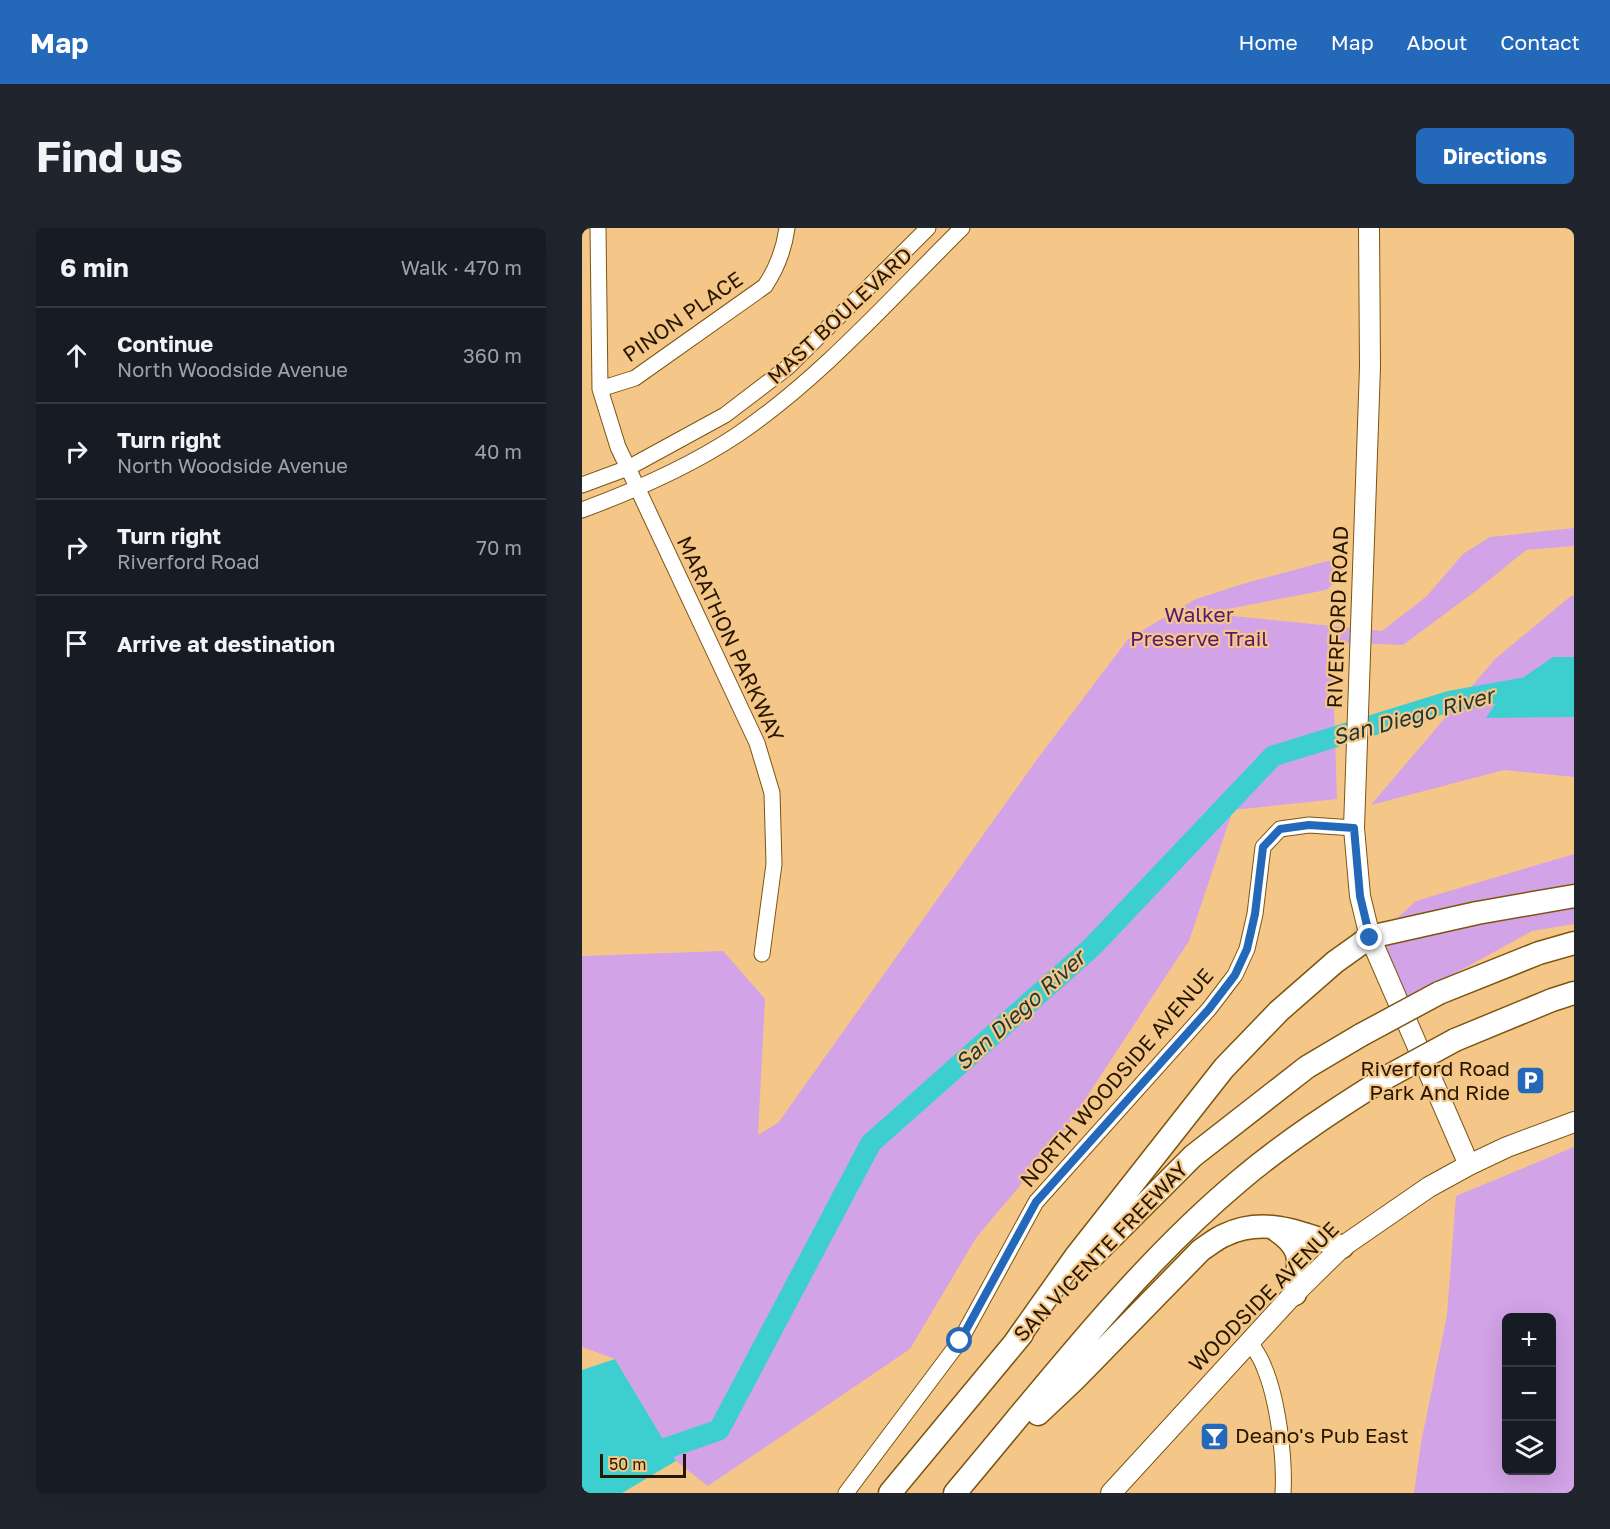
<!DOCTYPE html>
<meta charset="utf-8">
<style>
:root{--surface:#171b24;--page:#20242c;--text:#f1f3f6;--muted:#9ea1a6;--line:#363941;--accent:#2468b9}
body{margin:0;font-family:"Golos Text",sans-serif;background:var(--page);color:var(--text)}
.controls{position:absolute;right:18px;bottom:18px;display:grid;overflow:hidden;border-radius:9px;box-shadow:0 6px 24px #0002}
.controls button{width:54px;height:54px;display:grid;place-items:center;padding:0;border:0;border-bottom:2px solid var(--line);background:var(--surface);color:var(--text);font:30px sans-serif}
.scale{position:absolute;left:18px;bottom:15px;width:86px;box-sizing:border-box;padding-left:6px;border:3px solid #281700;border-top:0;font-size:16px;line-height:21px;white-space:nowrap;color:#281700;-webkit-text-stroke:4px #f4c788;paint-order:stroke}
.stop{position:absolute;width:18px;height:18px;margin:-14px;border:4px solid #2468b9;border-radius:50%;background:#fff}
.stop.end{background:#2468b9;border-color:#fff;box-shadow:0 2px 6px #0008}
.list{margin:0;padding:0;list-style:none}
h2{display:flex;justify-content:space-between;align-items:center;height:78px;margin:0;padding:0 24px;font-size:26px}
h2 small{font-size:20px;font-weight:400;color:var(--muted)}
.list li{display:grid;grid-template-columns:39px 1fr auto;gap:18px;align-items:center;box-sizing:border-box;height:96px;padding:0 24px;border-top:2px solid var(--line)}
.list b{display:block;font-size:22px;white-space:nowrap}
.list p{margin:0;font-size:20px;white-space:nowrap;color:var(--muted)}
.list em{font-size:20px;font-style:normal;color:var(--muted)}
.icon{flex:none;width:33px;height:33px;fill:none;stroke:currentColor;stroke-width:2;stroke-linecap:round;stroke-linejoin:round}
.map{position:relative;flex:none;width:992px;height:1265px;overflow:hidden;border-radius:9px}
header{display:flex;align-items:center;gap:36px;box-sizing:border-box;height:84px;padding:0 30px;background:var(--accent);color:#fff}
header strong{font-size:28px}
nav{display:flex;gap:33px;margin-inline-start:auto;font-size:21px}
.intro{display:flex;align-items:center;justify-content:space-between;box-sizing:border-box;height:144px;padding:0 36px}
h1{margin:0;font-size:42px}
.button{padding:15px 27px;border-radius:9px;background:var(--accent);color:#fff;font-size:21px;font-weight:700}
main{display:flex;gap:36px;padding:0 36px}
aside{flex:1;background:var(--surface);border-radius:9px;box-shadow:0 6px 24px #0002}
.map>svg:first-child{display:block}
</style>
<header>
<strong>Map</strong>
<nav><a>Home</a><a>Map</a><a>About</a><a>Contact</a></nav>
</header>
<div class="intro"><h1>Find us</h1><a class="button">Directions</a></div>
<main>
<aside>
<h2>6 min<small>Walk · 470 m</small></h2>
<ul class="list">
<li><svg class="icon" aria-label="ahead" viewBox="0 0 24 24"><path d="M12 20V5M6 11l6-6 6 6"/></svg><div><b>Continue</b><p>North Woodside Avenue</p></div><em>360 m</em></li>
<li><svg class="icon" aria-label="right" viewBox="0 0 24 24"><path d="M7 20v-9h11M14 6l5 5-5 5"/></svg><div><b>Turn right</b><p>North Woodside Avenue</p></div><em>40 m</em></li>
<li><svg class="icon" aria-label="right" viewBox="0 0 24 24"><path d="M7 20v-9h11M14 6l5 5-5 5"/></svg><div><b>Turn right</b><p>Riverford Road</p></div><em>70 m</em></li>
<li><svg class="icon" aria-label="arrive" viewBox="0 0 24 24"><path d="M6 21V4h12l-3 4 3 4H6"/></svg><div><b>Arrive at destination</b></div></li>
</ul>
</aside>
<div class="map">
<svg width="992" height="1265" viewBox="0 0 992 1265">
<rect width="100%" height="100%" fill="#f4c788"/>
<path fill="#d2a3e7" fill-rule="evenodd" d="M 992,300 L 992,318 L 944,322 L 895,362 L 821,417 L 750,414 L 755,571 L 651,582 L 607,713 L 477,911 L 394,1010 L 328,1121 L 126,1258 L 94,1233 L 33,1131 L 0,1119 L 0,728 L 141,723 L 183,771 L 176,907 L 196,895 L 456,530 L 547,410 L 614,371 L 664,355 L 753,331 L 761,348 L 744,362 L 640,382 L 641,387 L 800,403 L 845,368 L 881,326 L 908,309 Z
M 989,368 L 992,368 L 992,549 L 922,542 L 789,577 L 913,431 Z
M 992,626 L 992,696 L 950,703 L 825,772 L 796,708 L 834,673 Z
M 992,919 L 992,1265 L 832,1265 L 839,1215 L 865,1087 L 874,968 ZM 924,1090 L 969,1090 L 969,1242 L 924,1242 Z"/>
<path fill="#3dcfcf" d="M 971,429 L 992,429 L 992,489 L 904,490 L 922,463 Z
M 33,1131 L 94,1233 L 40,1265 L 0,1265 L 0,1142 Z"/>
<g fill="none" stroke-linecap="round" stroke-linejoin="round">
<path stroke="#3dcfcf" stroke-width="21" d="M 59,1229 L 137,1202 L 289,915 L 510,719 L 691,528 L 869,473 L 992,451"/>
<defs>
<path id="minor" d="M 16,0 L 18,161 L 36,219 L 46,240 L 175,515 L 190,565 L 192,636 L 180,726
M 18,161 L 53,150 L 183,58 C 195,40 202,22 205,0
M 0,257 L 46,240 L 143,187 L 206,139 L 346,0
M 0,282 C 54,262 107,239 155,207 C 239,150 308,71 380,0
M 668,1114 C 673,1122 679,1130 682,1139 C 696,1172 703,1230 701,1265
M 264,1265 L 378,1113 L 454,974 L 627,781 L 653,747 L 665,721 L 673,686 L 681,619 L 698,601 L 727,597 L 772,600"/>
<path id="major" d="M 787,0 L 788,139 L 772,600 L 778,668 L 788,709 L 887,937
M 529,1265 L 707,1071 L 760,1019 L 847,959 L 887,937 L 925,919 L 992,894"/>
<path id="highway" d="M 857,765 L 957,725 L 992,715
M 873,812 L 970,772 L 992,765
M 691,1000 C 723,1020 717,1033 713,1066
M 509,1030 L 611,928 L 725,839 L 779,807
M 431,1117 L 494,1028 L 642,840 L 697,783 L 753,734 L 788,709 L 895,685 L 992,668
M 456,1186 L 492,1152 L 619,1022 C 627,1017 635,1010 643,1007 C 683,988 721,1005 760,1019
M 308,1265 L 440,1106
M 373,1265 C 462,1160 551,1042 657,953 C 703,914 754,881 805,849"/>
</defs>
<use href="#minor" stroke="#7c550f" stroke-width="17"/>
<use href="#major" stroke="#7c550f" stroke-width="22"/>
<use href="#highway" stroke="#7c550f" stroke-width="25"/>
<use href="#minor" stroke="#fff" stroke-width="15"/>
<use href="#major" stroke="#fff" stroke-width="20"/>
<use href="#highway" stroke="#fff" stroke-width="22"/>
<defs>
<path id="highway-bridge" d="M 779,807 L 857,765
M 805,849 L 873,812"/>
</defs>
<use href="#highway-bridge" stroke="#7c550f" stroke-width="25" stroke-linecap="butt"/>
<use href="#highway-bridge" stroke="#fff" stroke-width="22"/>
</g>
<g fill="none" stroke-linecap="round" stroke-linejoin="round">
<path stroke="#2468b9" stroke-width="8" d="M 378,1113 L 454,974 L 627,781 L 653,747 L 665,721 L 673,686 L 681,619 L 698,601 L 727,597 L 772,600 L 778,668 L 788,710"/>
</g>
<defs>
<symbol id="parking-square" viewBox="-11 -11 22 22"><rect x="-9" y="-9" width="18" height="18" rx="4" fill="#2468b9" stroke="#f4c788"/><path d="M-3.5-5.5H1a3.5 3.5 0 0 1 0 7H-1V5.5H-3.5ZM-1-3.4V-.6H.8a1.4 1.4 0 0 0 0-2.8Z" fill="#fff"/></symbol>
<symbol id="bar-square" viewBox="-11 -11 22 22"><rect x="-9" y="-9" width="18" height="18" rx="4" fill="#2468b9" stroke="#f4c788"/><path d="M-6-5H6L.8 .8V4.5H3.5V6h-7V4.5H-.8V.8Z" fill="#fff"/></symbol>
</defs>
<g fill-rule="evenodd">
<use href="#parking-square" x="932" y="836" width="33" height="33"/>
<use href="#bar-square" x="616" y="1192" width="33" height="33"/>
</g>
<g text-anchor="middle" stroke-width="4.5" stroke-linejoin="round" paint-order="stroke">
<g font-size="21" fill="#281700" stroke="#f4c788">
<text transform="translate(258 88) rotate(-43)" y="7">MAST BOULEVARD</text>
<text transform="translate(101 89) rotate(-35)" y="7">PINON PLACE</text>
<text transform="translate(756 389) rotate(-88)" y="7">RIVERFORD ROAD</text>
<text transform="translate(148 411) rotate(65)" y="7">MARATHON PARKWAY</text>
<text transform="translate(535 850) rotate(-49)" y="7">NORTH WOODSIDE AVENUE</text>
<text transform="translate(519 1024) rotate(-46)" y="7">SAN VICENTE FREEWAY</text>
<text transform="translate(682 1069) rotate(-45)" y="7">WOODSIDE AVENUE</text>
</g>
<g font-size="21" fill="#591771" stroke="#f4c788">
<text x="617" y="394">Walker<tspan x="617" dy="24">Preserve Trail</tspan></text>
</g>
<g font-size="21" fill="#281700" stroke="#f4c788" text-anchor="end">
<text x="928" y="848">Riverford Road<tspan x="928" dy="24">Park And Ride</tspan></text>
<text x="653" y="1215" text-anchor="start">Deano's Pub East</text>
</g>
<g font-size="22" font-style="italic" fill="#1e3636" stroke="#f4c788">
<text transform="translate(831 488) rotate(-15)" y="8">San Diego River</text>
<text transform="translate(438 782) rotate(-42)" y="8">San Diego River</text>
</g>
</g>
</svg>
<div class="controls">
<button>+</button>
<button>−</button>
<button><svg class="icon" aria-label="layers" viewBox="0 0 24 24"><path d="M12 4l9 5-9 5-9-5zM3 14l9 5 9-5"/></svg></button>
</div>
<div class="scale">50 m</div>
<div class="stop" style="left:378px;top:1113px"></div>
<div class="stop end" style="left:788px;top:710px"></div>
</div>
</main>
